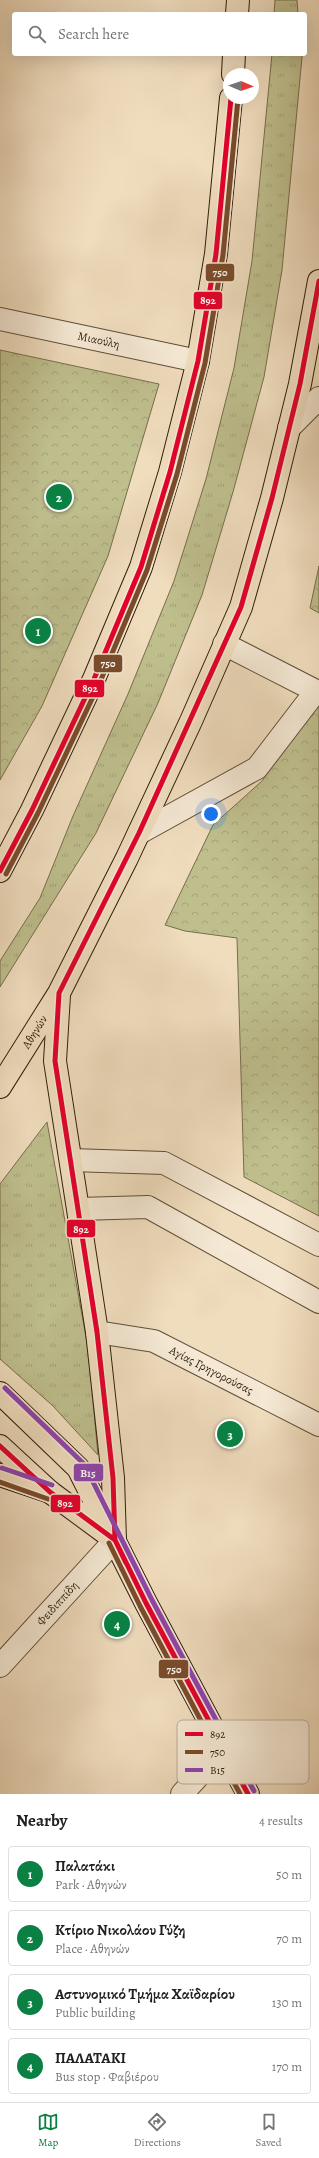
<!DOCTYPE html>
<meta charset="utf-8">
<style>
:root{--surface:#fff;--page:#f2f2f2;--text:#202124;--muted:#757577;--line:#e0e0e0;--accent:#0b8043}
body{margin:0;font-family:Alegreya,serif;background:var(--page);color:var(--text)}
.compass{position:absolute;left:223px;top:68px;width:36px;height:36px;border-radius:50%;background:var(--surface);box-shadow:0 4px 16px #0002;rotate:92deg}
.you{position:absolute;left:211px;top:814px;width:14px;height:14px;margin:-10px;border:3px solid #fff;border-radius:50%;background:#1a73e8;box-shadow:0 0 0 6px #1a73e833}
.badge{display:grid;place-items:center;width:26px;height:26px;border-radius:50%;background:var(--accent);color:#fff;font-size:13px;font-weight:700}
.pin{position:absolute;translate:-50% -50%;border:2px solid #fff;box-shadow:0 1px 4px #0006}
.list{margin:0;padding:0;list-style:none}
h2{display:flex;justify-content:space-between;align-items:center;height:52px;margin:0;padding:0 16px;font-size:17px}
h2 small{font-size:13px;font-weight:400;color:var(--muted)}
.list li{display:grid;grid-template-columns:26px 1fr auto;gap:12px;align-items:center;box-sizing:border-box;height:56px;margin:0 8px 8px;padding:0 8px;border:1px solid var(--line);border-radius:4px}
.list b{display:block;font-size:15px;white-space:nowrap}
.list p{margin:0;font-size:13px;white-space:nowrap;color:var(--muted)}
.list em{font-size:13px;font-style:normal;color:var(--muted)}
.icon{flex:none;width:22px;height:22px;fill:none;stroke:currentColor;stroke-width:2;stroke-linecap:round;stroke-linejoin:round}
.map{position:relative;flex:none;width:319px;height:1794px;overflow:hidden}
.search{position:absolute;background:var(--surface);box-shadow:0 4px 16px #0002;left:12px;right:12px;top:12px;height:44px;display:flex;align-items:center;gap:10px;box-sizing:border-box;padding:0 14px;border-radius:4px;color:var(--muted);font-size:15px}
.sheet{height:308px;background:var(--surface)}
nav{display:flex;justify-content:space-around;align-items:center;box-sizing:border-box;height:56px;border-top:1px solid var(--line);background:var(--surface);font-size:11px;color:var(--muted)}
nav a{display:grid;justify-items:center;gap:2px}
nav .on{color:var(--accent)}
.map>svg:first-child{display:block}
</style>
<div class="map">
<svg width="319" height="1794" viewBox="0 0 319 1794">
<defs>
<pattern id="grass-tufts" width="24" height="20" patternUnits="userSpaceOnUse"><rect width="24" height="20" fill="#bfbf8e"/><path d="M3 7l-1-3M5 7V3M7 7l1-3M15 17l-1-3M17 17v-4M19 17l1-3" fill="none" stroke="#a4a479"/></pattern>
<pattern id="park-crowns" width="20" height="18" patternUnits="userSpaceOnUse"><rect width="20" height="18" fill="#bfbf8e"/><path d="M2 6a3 3 0 1 1 6 0M12 15a3 3 0 1 1 6 0" fill="none" stroke="#a4a479"/></pattern>
</defs>
<rect width="100%" height="100%" fill="#f0ddbe"/>
<filter id="stains"><feTurbulence type="fractalNoise" baseFrequency=".005" numOctaves="4"/><feColorMatrix values="0 0 0 0 .2 0 0 0 0 .09 0 0 0 0 .02 0 0 0 .5 -.17"/></filter>
<radialGradient id="worn" r=".72"><stop offset=".6" stop-color="#630" stop-opacity="0"/><stop offset="1" stop-color="#630" stop-opacity=".3"/></radialGradient>
<path fill="url(#grass-tufts)" stroke="#776e4c" d="M 275,0 L 297,0 L 298,14 L 274,14 Z
M 272,54 L 302,54 L 302,57 L 282,270 L 264,377 L 233,492 L 202,595 L 158,703 L 96,833 L 0,987 L 0,961 L 40,898 L 73,816 L 128,694 L 174,581 L 206,479 L 234,368 L 252,261 Z
M 47,1122 L 88,1348 L 98,1455 L 53,1406 L 0,1359 L 0,1184 Z"/>
<path fill="url(#park-crowns)" stroke="#776e4c" d="M 0,350 L 159,384 L 108,556 L 42,706 L 0,780 Z
M 319,566 L 319,613 L 310,608 Z
M 319,699 L 319,1216 L 244,1177 L 237,938 L 185,931 L 165,925 L 213,825 L 262,781 Z"/>
<g fill="none" stroke-linecap="round" stroke-linejoin="round">
<defs>
<g id="minor">
<path id="s1" d="M 0,319 L 198,361"/>
<path d="M 289,428 L 319,398"/>
<path d="M 139,833 L 257,768 L 316,691 L 224,644"/>
<path d="M 71,1160 L 164,1163 L 319,1245"/>
<path d="M 79,1209 L 148,1207 L 319,1302"/>
<path id="s2" d="M 97,1332 L 154,1341 L 319,1425"/>
<path id="s3" d="M 0,1666 L 115,1540"/>
<path d="M 182,1794 L 223,1749"/>
</g>
<path id="major" d="M 0,1393 L 78,1468 L 146,1603 L 248,1794
M 0,1446 L 50,1492 L 111,1537"/>
<g id="highway">
<path d="M 237,14 L 238,0"/>
<path d="M 233,74 L 234,54"/>
<path d="M 0,871 L 32,810 L 94,679 L 141,567 L 170,472 L 198,361 L 216,254 L 231,98"/>
<path d="M 59,995 L 55,1061 L 97,1332 L 113,1478 L 115,1540"/>
<path id="s4" d="M 0,1087 L 59,993 L 127,858 L 191,721 L 241,607 L 272,498 L 300,384 L 319,281"/>
<path d="M 0,1475 L 50,1492"/>
</g>
</defs>
<use href="#minor" stroke="#5f4e38" stroke-width="24"/>
<use href="#major" stroke="#2f1e0b" stroke-width="24"/>
<use href="#highway" stroke="#2f1e0b" stroke-width="24"/>
<use href="#minor" stroke="#f5e9d5" stroke-width="22"/>
<use href="#major" stroke="#f0ddbe" stroke-width="22"/>
<use href="#highway" stroke="#f0ddbe" stroke-width="22"/>
<defs>
<path id="bus-1" d="M 0,871 L 32,810 L 94,679 L 141,567 L 170,472 L 198,361 L 216,254 L 231,98
M 0,1446 L 50,1492 L 115,1540 L 126,1563
M 248,1794 L 146,1603 L 115,1540 L 113,1478 L 97,1332 L 55,1061 L 59,993 L 139,833 L 241,607 L 272,498 L 300,384 L 319,281"/>
<path id="bus-2" d="M 6,874 L 38,813 L 100,682 L 147,570 L 177,474 L 205,363 L 223,255 L 238,99
M 0,1482 L 48,1499
M 109,1543 L 140,1606 L 240,1794"/>
<path id="bus-3" d="M 5,1388 L 84,1464 L 152,1600 L 254,1791
M 2,1468 L 52,1485"/>
</defs>
<use href="#bus-1" stroke="#f5e9d5" stroke-width="8"/>
<use href="#bus-2" stroke="#f5e9d5" stroke-width="8"/>
<use href="#bus-3" stroke="#f5e9d5" stroke-width="8"/>
<use href="#bus-1" stroke="#e4002b" stroke-width="5"/>
<use href="#bus-2" stroke="#7a4b2a" stroke-width="5"/>
<use href="#bus-3" stroke="#8e44ad" stroke-width="5"/>
</g>
<g text-anchor="middle" stroke-width="3" stroke-linejoin="round" paint-order="stroke">
<g font-size="12" fill="#2f1e0b" stroke="#f5e9d5">
<text dy="4" stroke="none"><textPath href="#s1" startOffset="101">Μιαούλη</textPath></text>
<text dy="4" stroke="none"><textPath href="#s4" startOffset="65">Αθηνών</textPath></text>
<text dy="4" stroke="none"><textPath href="#s2" startOffset="122">Αγίας Γρηγορούσας</textPath></text>
<text dy="4" stroke="none"><textPath href="#s3" startOffset="85">Φειδιππίδη</textPath></text>
</g>
</g>
<rect x="177" y="1720" width="132" height="64" rx="6" fill="#f5e9d5" stroke="#baac98" stroke-width="1"/>
<rect x="185" y="1732" width="18" height="4" fill="#e4002b"/>
<rect x="185" y="1750" width="18" height="4" fill="#7a4b2a"/>
<rect x="185" y="1768" width="18" height="4" fill="#8e44ad"/>
<g font-size="11" fill="#2f1e0b">
<text x="210" y="1738">892</text>
<text x="210" y="1756">750</text>
<text x="210" y="1774">Β15</text>
</g>
<g stroke="#f5e9d5" stroke-width="1.5">
<rect x="205" y="263" width="30" height="19" rx="4" fill="#7a4b2a"/>
<rect x="193" y="291" width="30" height="19" rx="4" fill="#e4002b"/>
<rect x="93" y="654" width="30" height="19" rx="4" fill="#7a4b2a"/>
<rect x="74" y="679" width="31" height="19" rx="4" fill="#e4002b"/>
<rect x="66" y="1219" width="30" height="19" rx="4" fill="#e4002b"/>
<rect x="73" y="1463" width="31" height="19" rx="4" fill="#8e44ad"/>
<rect x="50" y="1494" width="31" height="19" rx="4" fill="#e4002b"/>
<rect x="158" y="1659" width="31" height="20" rx="4" fill="#7a4b2a"/>
</g>
<g font-size="11" text-anchor="middle" font-weight="bold" fill="#fff">
<text x="220" y="276">750</text>
<text x="208" y="304">892</text>
<text x="108" y="667">750</text>
<text x="90" y="692">892</text>
<text x="81" y="1233">892</text>
<text x="88" y="1477">Β15</text>
<text x="65" y="1507">892</text>
<text x="174" y="1673">750</text>
</g>
<rect width="100%" height="100%" filter="url(#stains)"/>
<rect width="100%" height="100%" fill="url(#worn)"/>
</svg>
<svg class="compass" viewBox="-18 -18 36 36"><path d="M0-13l5 13h-10z" fill="#e53935"/><path d="M0 13l5-13h-10z" fill="#757577"/></svg>
<div class="you"></div>
<div class="pin badge" style="left:38px;top:631px">1</div>
<div class="pin badge" style="left:59px;top:497px">2</div>
<div class="pin badge" style="left:230px;top:1434px">3</div>
<div class="pin badge" style="left:117px;top:1624px">4</div>
<div class="search"><svg class="icon" aria-label="search" viewBox="0 0 24 24"><circle cx="10" cy="10" r="6"/><path d="M15 15l6 6"/></svg>Search here</div>
</div>
<section class="sheet">
<h2>Nearby<small>4 results</small></h2>
<ul class="list">
<li><span class="badge">1</span><div><b>Παλατάκι</b><p>Park · Αθηνών</p></div><em>50 m</em></li>
<li><span class="badge">2</span><div><b>Κτίριο Νικολάου Γύζη</b><p>Place · Αθηνών</p></div><em>70 m</em></li>
<li><span class="badge">3</span><div><b>Αστυνομικό Τμήμα Χαϊδαρίου</b><p>Public building</p></div><em>130 m</em></li>
<li><span class="badge">4</span><div><b>ΠΑΛΑΤΑΚΙ</b><p>Bus stop · Φαβιέρου</p></div><em>170 m</em></li>
</ul>
</section>
<nav>
<a class="on"><svg class="icon" aria-label="map" viewBox="0 0 24 24"><path d="M3 6l6-2 6 2 6-2v14l-6 2-6-2-6 2zM9 4v14M15 6v14"/></svg>Map</a>
<a><svg class="icon" aria-label="directions" viewBox="0 0 24 24"><path d="M12 3l9 9-9 9-9-9zM9 14v-3h6M13 9l2 2-2 2"/></svg>Directions</a>
<a><svg class="icon" aria-label="saved" viewBox="0 0 24 24"><path d="M7 4h10v16l-5-4-5 4z"/></svg>Saved</a>
</nav>
